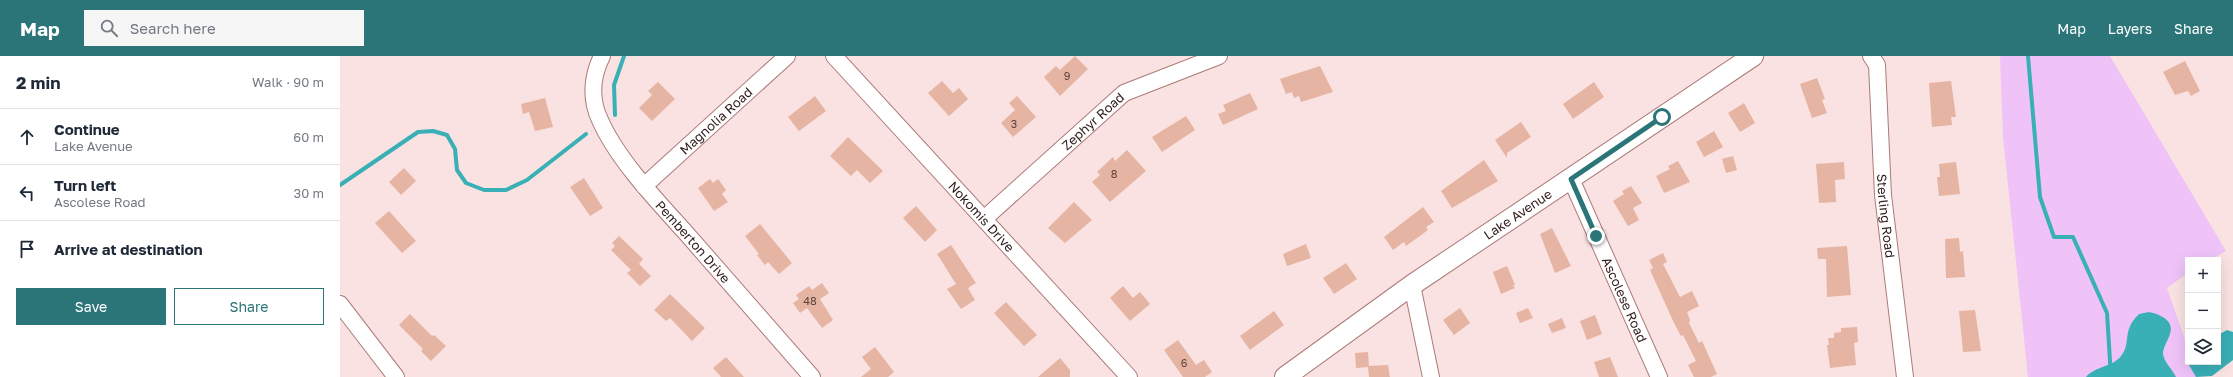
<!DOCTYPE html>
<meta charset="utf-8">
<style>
:root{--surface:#fff;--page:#f6f6f7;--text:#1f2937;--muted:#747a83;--line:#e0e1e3;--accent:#2b7579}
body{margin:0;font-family:"Golos Text",sans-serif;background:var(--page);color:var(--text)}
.controls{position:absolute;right:12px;bottom:12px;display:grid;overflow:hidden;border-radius:0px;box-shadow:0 4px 16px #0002}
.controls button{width:36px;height:36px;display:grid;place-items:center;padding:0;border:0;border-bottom:1px solid var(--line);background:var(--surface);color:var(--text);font:20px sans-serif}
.stop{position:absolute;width:12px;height:12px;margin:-9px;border:3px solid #2b7579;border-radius:50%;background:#fff}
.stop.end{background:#2b7579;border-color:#fff;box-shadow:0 1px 4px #0008}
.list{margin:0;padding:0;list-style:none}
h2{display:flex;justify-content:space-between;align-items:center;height:52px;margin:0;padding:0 16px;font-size:17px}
h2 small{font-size:13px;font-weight:400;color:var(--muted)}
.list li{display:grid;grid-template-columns:26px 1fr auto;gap:12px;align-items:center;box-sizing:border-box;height:56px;padding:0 16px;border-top:1px solid var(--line)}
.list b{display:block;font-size:15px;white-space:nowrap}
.list p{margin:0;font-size:13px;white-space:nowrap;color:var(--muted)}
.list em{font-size:13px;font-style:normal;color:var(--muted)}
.actions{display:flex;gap:8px;padding:12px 16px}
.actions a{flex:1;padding:9px 0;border:1px solid var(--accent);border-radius:0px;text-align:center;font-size:14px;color:var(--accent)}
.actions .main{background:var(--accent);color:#fff}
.icon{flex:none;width:22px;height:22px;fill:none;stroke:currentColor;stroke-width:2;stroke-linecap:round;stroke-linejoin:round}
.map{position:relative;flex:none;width:1893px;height:321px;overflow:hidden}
header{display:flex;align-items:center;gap:24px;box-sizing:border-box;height:56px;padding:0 20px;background:var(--accent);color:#fff}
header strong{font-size:19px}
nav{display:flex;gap:22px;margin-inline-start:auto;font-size:14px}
.search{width:280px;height:36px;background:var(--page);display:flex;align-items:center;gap:10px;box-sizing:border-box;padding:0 14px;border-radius:0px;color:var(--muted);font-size:15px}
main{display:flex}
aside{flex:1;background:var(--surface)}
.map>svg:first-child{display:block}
</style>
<header>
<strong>Map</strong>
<div class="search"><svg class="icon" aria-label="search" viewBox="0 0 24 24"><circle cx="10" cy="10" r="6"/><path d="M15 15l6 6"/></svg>Search here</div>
<nav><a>Map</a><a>Layers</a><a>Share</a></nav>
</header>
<main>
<aside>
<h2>2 min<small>Walk · 90 m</small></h2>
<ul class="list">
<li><svg class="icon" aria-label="ahead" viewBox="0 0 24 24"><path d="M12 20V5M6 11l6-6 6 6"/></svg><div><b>Continue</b><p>Lake Avenue</p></div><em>60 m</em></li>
<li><svg class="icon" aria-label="left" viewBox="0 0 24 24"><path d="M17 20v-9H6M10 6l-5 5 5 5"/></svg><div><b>Turn left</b><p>Ascolese Road</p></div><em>30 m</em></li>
<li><svg class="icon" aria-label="arrive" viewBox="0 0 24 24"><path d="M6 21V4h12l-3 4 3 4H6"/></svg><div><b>Arrive at destination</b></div></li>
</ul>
<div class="actions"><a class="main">Save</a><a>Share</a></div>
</aside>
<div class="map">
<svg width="1893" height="321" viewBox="0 0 1893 321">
<rect width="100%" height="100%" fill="#f9e2e1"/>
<path fill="#efc3f8" d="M 1660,0 L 1770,0 L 1886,195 L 1870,204 L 1848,204 L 1848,217 L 1827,232 L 1848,292 L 1848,306 L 1858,321 L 1688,321 L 1663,81 Z"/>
<path fill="#39afb6" d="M 1809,256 C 1819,258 1835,264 1830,278 C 1828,284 1824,290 1823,296 C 1822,304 1833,314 1836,321 L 1746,321 C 1755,310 1773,311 1781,300 C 1792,287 1781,275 1799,258 Z
M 1887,274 L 1893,276 L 1893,304 L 1872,320 L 1856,321 L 1846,304 L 1847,299 L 1848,306 L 1878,306 L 1878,279 Z"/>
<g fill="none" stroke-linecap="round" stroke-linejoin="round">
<path stroke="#39afb6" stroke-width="4" d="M 1688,0 L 1700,141 L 1714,181 L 1733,181 L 1767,257 L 1771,321
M 275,59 L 274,29 L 284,0
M 0,129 L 78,76 L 93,75 L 107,79 L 115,93 L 117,114 L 126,127 L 144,134 L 166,134 L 187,124 L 246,78"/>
</g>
<path fill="#e6b4a2" d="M 735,0 L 748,13 L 720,40 L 704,21 L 716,10 L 720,14 Z
M 1845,5 L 1860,35 L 1851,40 L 1848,35 L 1835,39 L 1823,16 Z
M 980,10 L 993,36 L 961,46 L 959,40 L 954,42 L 952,36 L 946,38 L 940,23 Z
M 1477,22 L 1485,43 L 1482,44 L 1487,57 L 1472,62 L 1460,28 Z
M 602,25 L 613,37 L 619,32 L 628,43 L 609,60 L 588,37 Z
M 1611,25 L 1616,61 L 1611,61 L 1612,69 L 1592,71 L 1589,27 Z
M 318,26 L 335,43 L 312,65 L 299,52 L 312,39 L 308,35 Z
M 1254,26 L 1264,41 L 1233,63 L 1223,48 Z
M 910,37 L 918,53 L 883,69 L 878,58 L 886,55 L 883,49 Z
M 475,40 L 486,55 L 459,75 L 448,61 Z
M 677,40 L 696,61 L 673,81 L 661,67 L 675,54 L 669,47 Z
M 205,42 L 213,71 L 195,75 L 189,56 L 183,58 L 181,48 Z
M 1404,47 L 1415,67 L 1400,76 L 1388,57 Z
M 846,60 L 855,74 L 822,96 L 812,81 Z
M 1181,66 L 1191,81 L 1167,97 L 1167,102 L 1155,84 Z
M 1374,75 L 1383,91 L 1364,101 L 1356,86 Z
M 508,81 L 543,115 L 530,127 L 517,114 L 511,120 L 490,100 Z
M 787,94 L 806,115 L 770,146 L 752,126 L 760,119 L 757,116 L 773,101 L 775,105 Z
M 1393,100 L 1397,114 L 1386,117 L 1382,103 Z
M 1144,104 L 1158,125 L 1112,152 L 1101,135 Z
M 1338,105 L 1350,126 L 1324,137 L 1316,120 L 1330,113 L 1328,110 Z
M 1504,106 L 1505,123 L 1495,124 L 1496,146 L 1479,147 L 1476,108 Z
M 1616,106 L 1620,138 L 1599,140 L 1597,121 L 1600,121 L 1599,108 Z
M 64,112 L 76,125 L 61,139 L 49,126 Z
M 244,122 L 263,152 L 250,160 L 230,131 Z
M 370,123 L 373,127 L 378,123 L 386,134 L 382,138 L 388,146 L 374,155 L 358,132 Z
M 1291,130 L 1302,147 L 1293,152 L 1299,164 L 1288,170 L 1273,145 L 1284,138 L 1282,135 Z
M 734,146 L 752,164 L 725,187 L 708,172 Z
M 576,150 L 597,174 L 585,186 L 563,162 Z
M 1083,151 L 1094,166 L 1086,171 L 1088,174 L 1066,190 L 1064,186 L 1053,194 L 1044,181 Z
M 49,155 L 76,185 L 62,197 L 35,167 Z
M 420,168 L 452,207 L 439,218 L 428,206 L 425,209 L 417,199 L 419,198 L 405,180 Z
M 1212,172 L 1231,210 L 1215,217 L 1200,178 Z
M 279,180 L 303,203 L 299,208 L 311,220 L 300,230 L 287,217 L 291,214 L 271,194 L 275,190 L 272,187 Z
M 1619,182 L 1620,196 L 1623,195 L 1625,221 L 1606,222 L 1605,183 Z
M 966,188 L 971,202 L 947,210 L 943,198 Z
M 611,189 L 636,227 L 628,232 L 635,244 L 621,253 L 607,233 L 616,228 L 597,198 Z
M 1507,190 L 1511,239 L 1487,241 L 1486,203 L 1478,203 L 1477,192 Z
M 1323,197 L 1327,206 L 1323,208 L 1340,241 L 1352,235 L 1359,250 L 1347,256 L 1350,264 L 1349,267 L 1359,287 L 1362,285 L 1377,318 L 1371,321 L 1354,321 L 1348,309 L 1356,305 L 1343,279 L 1341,280 L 1334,267 L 1310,214 L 1313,212 L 1309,204 Z
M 1006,207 L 1017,223 L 994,238 L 983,222 Z
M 1167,210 L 1175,229 L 1173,230 L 1175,232 L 1161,238 L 1153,216 Z
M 482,227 L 489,237 L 480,243 L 493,264 L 482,272 L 467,252 L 460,257 L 453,247 L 459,243 L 456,239 L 469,230 L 472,234 Z
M 783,230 L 793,242 L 800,236 L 810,248 L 790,265 L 770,242 Z
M 330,238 L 365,272 L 352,285 L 330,262 L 326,265 L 314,254 Z
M 666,246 L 697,279 L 684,290 L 654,257 Z
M 1120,252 L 1130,267 L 1114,279 L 1103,264 Z
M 1188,252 L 1193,262 L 1180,267 L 1176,257 Z
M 1635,254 L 1641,295 L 1623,296 L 1619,255 Z
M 934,255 L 944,269 L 910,294 L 900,280 Z
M 70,258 L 92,280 L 94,279 L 106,290 L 91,305 L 81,295 L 83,293 L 59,269 Z
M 1255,259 L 1262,278 L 1247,284 L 1240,265 Z
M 1222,262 L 1226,272 L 1212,277 L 1208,268 Z
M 1517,271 L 1518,286 L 1514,287 L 1516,309 L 1490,312 L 1487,289 L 1489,289 L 1488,282 L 1494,282 L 1494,277 L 1501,276 L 1501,272 Z
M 838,284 L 856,309 L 864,304 L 872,316 L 865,321 L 843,321 L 824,294 Z
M 535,291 L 554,316 L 548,321 L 521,321 L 531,313 L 522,301 Z
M 1028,296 L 1029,310 L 1048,309 L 1050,321 L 1029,321 L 1028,311 L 1016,312 L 1015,297 Z
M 386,301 L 404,321 L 381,321 L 373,312 Z
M 1270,301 L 1278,321 L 1259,321 L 1254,306 Z
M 720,302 L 730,314 L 730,321 L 698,321 Z"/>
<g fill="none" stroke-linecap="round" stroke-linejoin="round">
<defs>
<g id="minor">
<path id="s1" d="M 262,0 C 252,20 250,43 260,64 C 277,103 317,145 346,177 C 388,225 430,273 472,321"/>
<path id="s2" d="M 494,0 L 789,321"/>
<path id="s3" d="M 1531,0 L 1537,9 L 1543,139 L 1565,321"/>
<path id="s4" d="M 1231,123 L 1319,321"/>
<path id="s5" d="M 304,130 L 447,0"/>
<path id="s6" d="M 645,162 L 784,37 L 879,0"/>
<path d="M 1072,229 L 1091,321"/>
<path d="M 0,248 L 56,321"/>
</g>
<g id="tertiary">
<path id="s7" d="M 945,321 L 1072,229 L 1413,0"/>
</g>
</defs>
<use href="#minor" stroke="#ac7a78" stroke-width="18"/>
<use href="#tertiary" stroke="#ac7a78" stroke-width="22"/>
<use href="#minor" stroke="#fff" stroke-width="16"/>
<use href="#tertiary" stroke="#fff" stroke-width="20"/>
</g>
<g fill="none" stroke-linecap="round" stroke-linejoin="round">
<path stroke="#2b7579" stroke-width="5" d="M 1256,180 L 1231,123 L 1322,61"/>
</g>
<g text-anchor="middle" stroke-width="3.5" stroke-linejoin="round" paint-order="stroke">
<g font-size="11" fill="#5d413c">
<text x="727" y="24">9</text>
<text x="674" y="72">3</text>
<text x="774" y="122">8</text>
<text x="470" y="249">48</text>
<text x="844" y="311">6</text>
</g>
<g font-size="13" fill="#2f1b1a" stroke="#fef2f2">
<text dy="5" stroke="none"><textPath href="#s5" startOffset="97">Magnolia Road</textPath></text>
<text dy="5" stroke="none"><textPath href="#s6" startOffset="145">Zephyr Road</textPath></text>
<text dy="5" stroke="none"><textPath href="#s7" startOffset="284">Lake Avenue</textPath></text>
<text dy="5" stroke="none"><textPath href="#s2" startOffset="218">Nokomis Drive</textPath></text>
<text dy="5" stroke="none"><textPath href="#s3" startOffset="162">Sterling Road</textPath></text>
<text dy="5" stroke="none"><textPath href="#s1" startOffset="220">Pemberton Drive</textPath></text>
<text dy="5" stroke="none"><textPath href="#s4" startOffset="132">Ascolese Road</textPath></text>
</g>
</g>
</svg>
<div class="controls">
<button>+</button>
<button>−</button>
<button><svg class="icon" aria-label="layers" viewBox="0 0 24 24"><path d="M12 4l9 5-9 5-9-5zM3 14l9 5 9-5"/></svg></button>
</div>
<div class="stop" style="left:1322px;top:61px"></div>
<div class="stop end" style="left:1256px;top:180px"></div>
</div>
</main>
